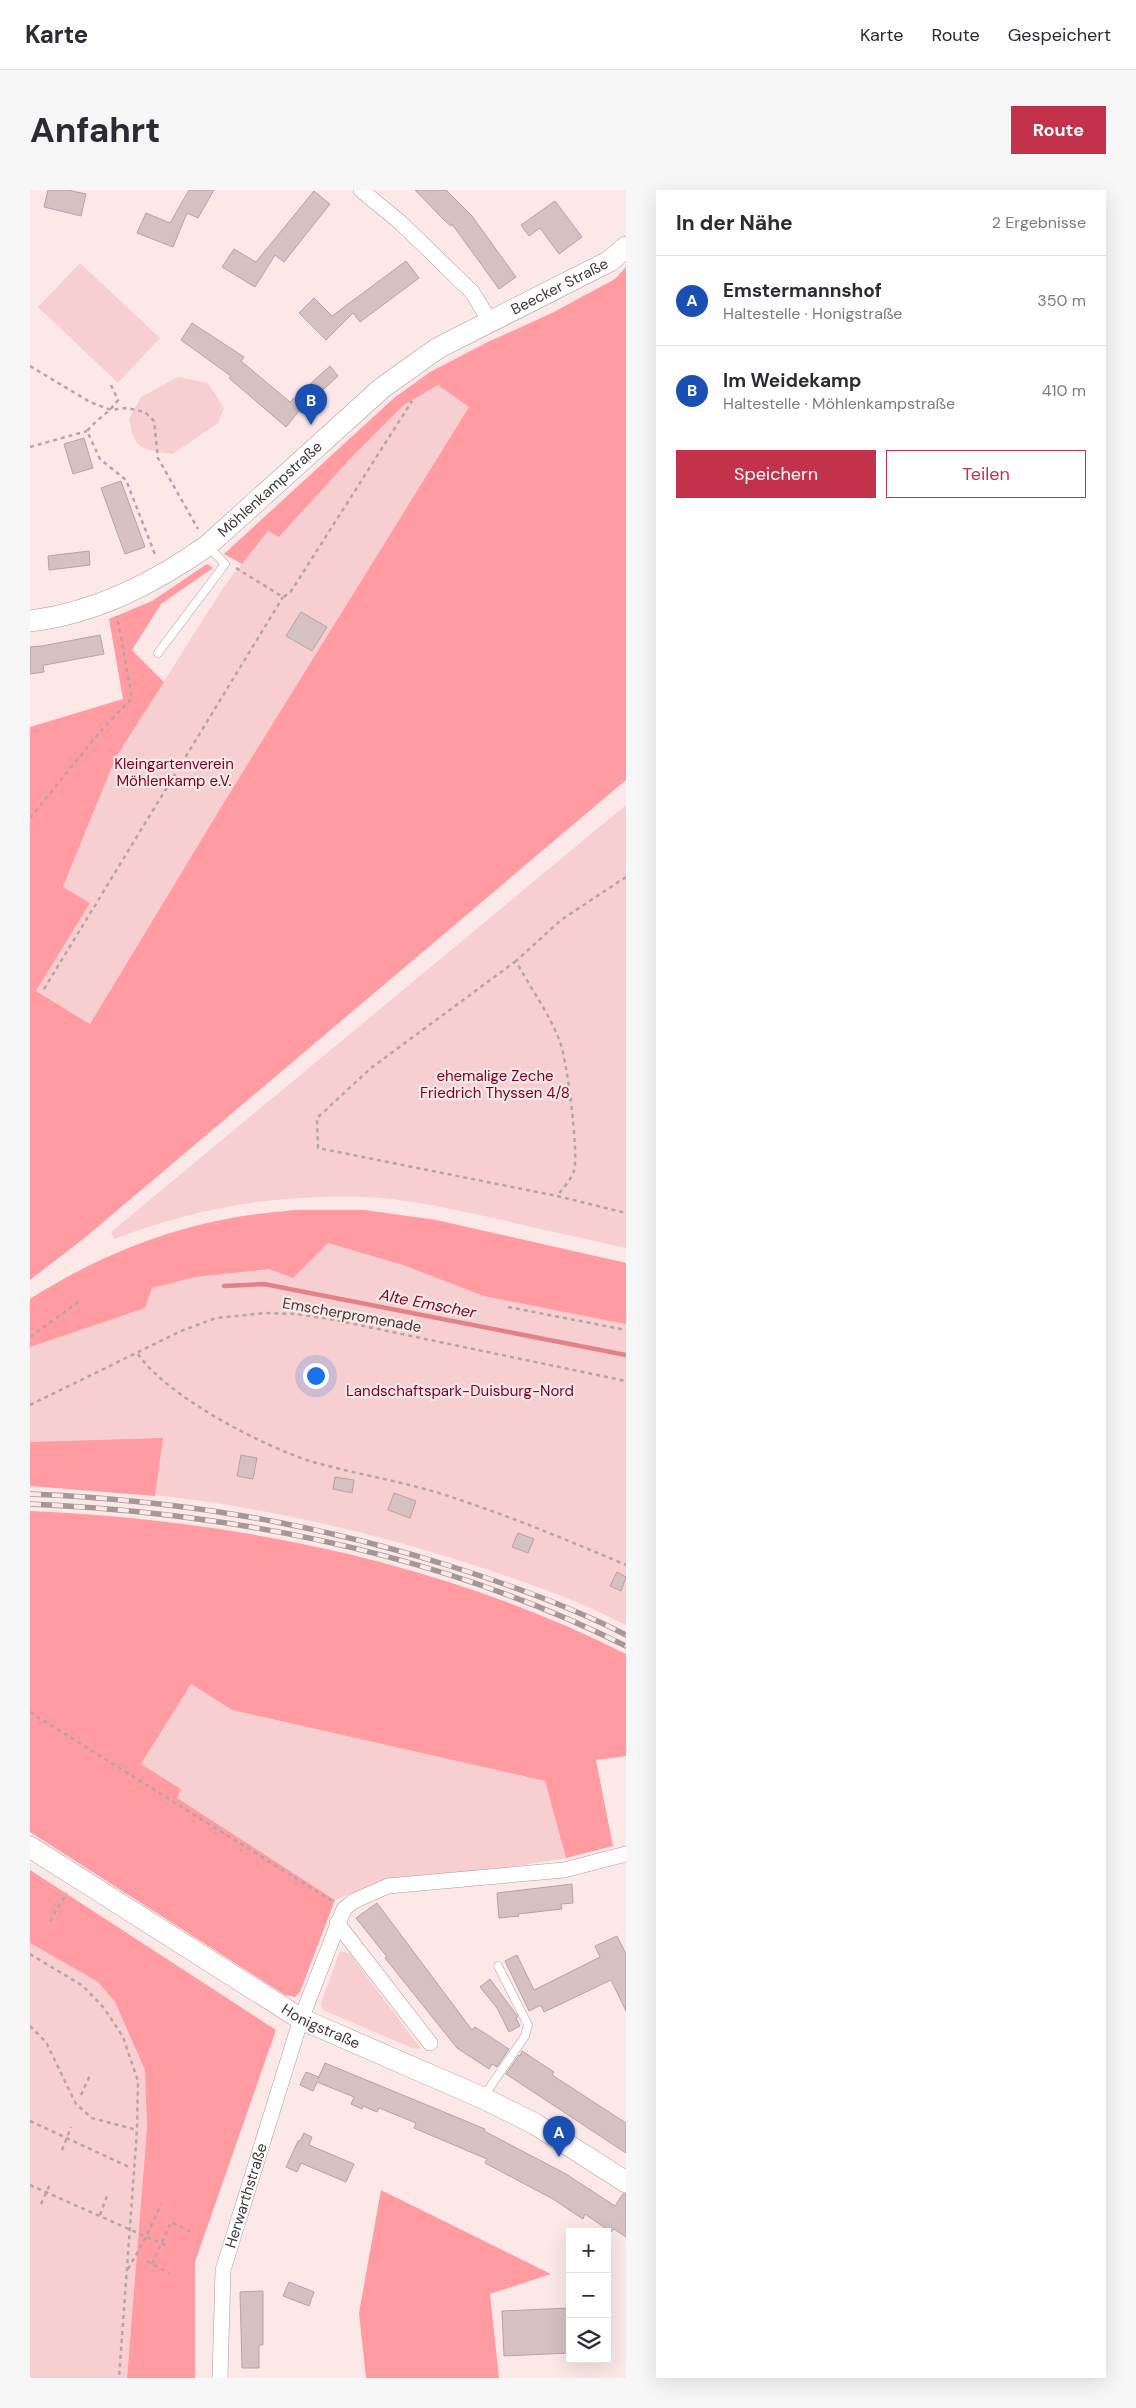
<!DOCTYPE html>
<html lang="de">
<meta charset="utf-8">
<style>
:root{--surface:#fff;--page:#f7f7f7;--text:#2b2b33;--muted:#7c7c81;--line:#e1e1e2;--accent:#c3324b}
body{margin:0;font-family:"DM Sans",sans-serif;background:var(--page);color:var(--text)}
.controls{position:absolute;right:15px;bottom:15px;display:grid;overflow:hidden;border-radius:0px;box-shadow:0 5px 20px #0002}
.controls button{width:45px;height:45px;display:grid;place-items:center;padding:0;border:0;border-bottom:1px solid var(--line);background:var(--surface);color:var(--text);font:25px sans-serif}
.you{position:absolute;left:285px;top:1185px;width:18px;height:18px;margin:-12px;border:4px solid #fff;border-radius:50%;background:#1a73e8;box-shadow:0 0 0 8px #1a73e833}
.badge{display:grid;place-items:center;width:32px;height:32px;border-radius:50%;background:var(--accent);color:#fff;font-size:16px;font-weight:700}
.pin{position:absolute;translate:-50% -41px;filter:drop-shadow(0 1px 2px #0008)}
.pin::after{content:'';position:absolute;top:26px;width:18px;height:15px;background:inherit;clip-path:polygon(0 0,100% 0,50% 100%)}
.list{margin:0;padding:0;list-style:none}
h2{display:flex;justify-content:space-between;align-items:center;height:65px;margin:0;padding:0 20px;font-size:21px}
h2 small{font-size:16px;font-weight:400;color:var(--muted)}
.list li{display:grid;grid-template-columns:32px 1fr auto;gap:15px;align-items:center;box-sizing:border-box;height:90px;padding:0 20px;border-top:1px solid var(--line)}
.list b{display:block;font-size:19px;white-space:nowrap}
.list p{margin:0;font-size:16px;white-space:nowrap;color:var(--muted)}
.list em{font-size:16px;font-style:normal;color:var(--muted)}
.actions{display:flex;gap:10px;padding:15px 20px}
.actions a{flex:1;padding:11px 0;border:1px solid var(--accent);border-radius:0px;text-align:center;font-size:18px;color:var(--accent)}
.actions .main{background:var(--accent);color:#fff}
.icon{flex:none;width:28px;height:28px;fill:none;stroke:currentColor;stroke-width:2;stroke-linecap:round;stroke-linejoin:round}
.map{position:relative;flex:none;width:596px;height:2188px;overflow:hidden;border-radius:0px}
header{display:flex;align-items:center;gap:30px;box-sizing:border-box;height:70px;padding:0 25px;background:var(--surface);border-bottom:1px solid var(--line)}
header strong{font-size:24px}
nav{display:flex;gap:28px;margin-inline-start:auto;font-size:18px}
.intro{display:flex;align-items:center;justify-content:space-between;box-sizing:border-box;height:120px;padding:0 30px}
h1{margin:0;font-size:35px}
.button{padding:12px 22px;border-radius:0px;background:var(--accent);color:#fff;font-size:18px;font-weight:700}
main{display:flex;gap:30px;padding:0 30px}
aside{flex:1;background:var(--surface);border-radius:0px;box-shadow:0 5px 20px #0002}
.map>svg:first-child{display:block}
</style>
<header>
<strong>Karte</strong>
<nav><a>Karte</a><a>Route</a><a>Gespeichert</a></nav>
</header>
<div class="intro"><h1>Anfahrt</h1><a class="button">Route</a></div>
<main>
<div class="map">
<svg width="596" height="2188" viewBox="0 0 596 2188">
<rect width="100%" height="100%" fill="#fde8e8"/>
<path fill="#f8cfd0" d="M 50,73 L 130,148 L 88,193 L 8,117 Z
M 148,187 L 178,193 L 194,218 L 188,233 L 143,264 C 113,259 105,262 99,229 L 111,207 Z
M 408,195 L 439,217 L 196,609 L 60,834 L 6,801 L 60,713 L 33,698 L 86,567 L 195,395 L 238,341 L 249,347 L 320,269 L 374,215 Z
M 596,615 L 596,1058 C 552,1048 507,1038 463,1028 C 420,1019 376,1008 332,1007 C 241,1005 169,1017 84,1049 L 81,1042 Z
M 265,1020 L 334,1020 L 406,1030 L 596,1073 L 596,1435 C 544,1408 487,1389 431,1371 C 292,1327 146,1300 0,1296 L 0,1109 C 60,1071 126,1042 197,1029 C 219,1024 242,1023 265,1020 Z
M 161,1494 L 202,1520 L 515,1591 L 536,1668 L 457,1681 L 359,1688 L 305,1710 L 146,1608 L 151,1599 L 111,1574 Z
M 0,1753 L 68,1792 L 85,1812 L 115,1880 L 117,1937 L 97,2188 L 0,2188 Z
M 310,1761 L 320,1764 L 391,1859 L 382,1858 L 293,1820 L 291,1813 Z"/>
<path fill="#ff9ba1" d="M 596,77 L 596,590 L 57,1046 L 0,1090 L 0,537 L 93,509 L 79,429 L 122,411 L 177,374 L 183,378 L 131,414 L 102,460 L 134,492 L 86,567 L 33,697 L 60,713 L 6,801 L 60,834 L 196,609 L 439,217 L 408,195 L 374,215 L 320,269 L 249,347 L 238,341 L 212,374 L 194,364 L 364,208 L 400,182 L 458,152 L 522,123 L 585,89 Z
M 265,1020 L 334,1020 L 406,1030 L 596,1073 L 596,1134 L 454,1106 L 373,1075 L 298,1053 L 263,1088 L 239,1079 L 165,1087 L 122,1098 L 115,1118 L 0,1157 L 0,1109 C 60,1071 126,1042 197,1029 C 219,1024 242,1023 265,1020 Z
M 133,1248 L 125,1306 L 0,1296 L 0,1252 Z
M 0,1321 C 205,1330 411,1371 596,1464 L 596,1566 L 566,1570 L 583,1656 L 536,1668 L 515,1591 L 202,1520 L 161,1494 L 111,1574 L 151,1599 L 147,1608 L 305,1710 L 270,1802 L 265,1807 L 255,1805 L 0,1642 Z
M 0,1680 L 246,1840 L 165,2072 L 165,2188 L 97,2188 L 117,1937 L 115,1880 L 85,1812 L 68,1792 L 0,1753 Z
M 351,2000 L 521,2084 L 460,2104 L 469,2188 L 336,2188 L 329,2123 Z"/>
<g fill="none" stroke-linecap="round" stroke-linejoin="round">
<path stroke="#e28188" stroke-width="4.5" d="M 194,1096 L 234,1094 L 596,1165"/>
</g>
<path fill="#d5c1c1" stroke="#b5a2a2" d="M 18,0 L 37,0 L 56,4 L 51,26 L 14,17 Z
M 159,0 L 184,0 L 168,28 L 157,23 L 143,57 L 107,43 L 116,23 L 140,33 Z
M 385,0 L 416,0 L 442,26 L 486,87 L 469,99 L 422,34 L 421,36 L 414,30 Z
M 284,1 L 300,14 L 254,72 L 245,65 L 225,97 L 192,77 L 204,59 L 226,72 Z
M 525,11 L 552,47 L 529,64 L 510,38 L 499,46 L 491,35 Z
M 376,71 L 389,88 L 330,132 L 323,123 L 296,150 L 269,123 L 284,108 L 302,126 Z
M 162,133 L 214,167 L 211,171 L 260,212 L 300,176 L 308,186 L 284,208 L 281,206 L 256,237 L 199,188 L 201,186 L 151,150 Z
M 54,248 L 63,278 L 43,284 L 34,254 Z
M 91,291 L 115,357 L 95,364 L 71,298 Z
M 59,361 L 60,375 L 19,380 L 18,366 Z
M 271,422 L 297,437 L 282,461 L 256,446 Z
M 70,445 L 74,464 L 15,475 L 13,475 L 14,482 L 0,484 L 0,457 L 12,456 Z
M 211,1265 L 227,1268 L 223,1289 L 207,1286 Z
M 305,1287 L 324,1290 L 322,1303 L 303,1299 Z
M 364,1303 L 386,1311 L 380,1328 L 358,1320 Z
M 488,1343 L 504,1349 L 498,1363 L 482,1357 Z
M 587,1382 L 596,1387 L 591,1401 L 580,1396 Z
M 542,1694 L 543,1713 L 531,1714 L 532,1719 L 488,1724 L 489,1726 L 469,1728 L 467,1703 Z
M 347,1713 L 442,1840 L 445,1837 L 479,1859 L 467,1877 L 462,1874 L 459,1879 L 427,1858 L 355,1768 L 357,1767 L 326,1728 Z
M 587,1746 L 596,1764 L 596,1821 L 581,1790 L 514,1822 L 511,1815 L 499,1821 L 475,1771 L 487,1765 L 504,1800 L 570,1767 L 565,1756 Z
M 460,1789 L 488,1827 L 486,1828 L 490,1836 L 479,1842 L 467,1818 L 450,1797 Z
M 492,1861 L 524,1882 L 522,1885 L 596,1933 L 596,1963 L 476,1884 L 489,1865 L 490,1866 Z
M 295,1873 L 455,1939 L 454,1941 L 536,1984 L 585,2016 L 593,2004 L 596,2004 L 596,2047 L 584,2039 L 581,2042 L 555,2024 L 553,2029 L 523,2009 L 455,1973 L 457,1969 L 384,1938 L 386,1933 L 349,1918 L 347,1922 L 333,1916 L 332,1919 L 321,1914 L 324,1907 L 287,1892 L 283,1901 L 270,1895 L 276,1882 L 289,1887 L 288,1889 Z
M 274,1943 L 282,1947 L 279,1955 L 324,1974 L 316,1992 L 271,1973 L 267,1982 L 256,1977 L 268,1951 L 270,1951 Z
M 259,2092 L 284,2102 L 279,2116 L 253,2106 Z
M 233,2101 L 233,2155 L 229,2155 L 229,2178 L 212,2178 L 210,2102 Z
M 540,2118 L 540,2163 L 474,2166 L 472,2121 Z"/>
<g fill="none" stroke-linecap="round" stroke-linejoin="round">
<defs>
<path id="lane" d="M 128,463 L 195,374 L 179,357
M 454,1906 L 495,1846 L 498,1835 L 468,1776"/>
<g id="street">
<path d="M 331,0 L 371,33 L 442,102 L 460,131"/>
<path d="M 307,1733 L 400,1853"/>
<path id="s1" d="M 190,2188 L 193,2080 L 271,1829 L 314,1719 L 324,1711 L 358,1696 L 534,1680 L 596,1664"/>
</g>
<g id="secondary">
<path id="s2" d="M 0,431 C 66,423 124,393 177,356 L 352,198 L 408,158 L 580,71 L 596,57"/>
<path id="s3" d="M 0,1657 L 271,1829 L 453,1908 L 505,1934 L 596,1992"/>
</g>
</defs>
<use href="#lane" stroke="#af9c9c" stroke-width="9"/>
<use href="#street" stroke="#af9c9c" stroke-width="16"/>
<use href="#secondary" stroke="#af9c9c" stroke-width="22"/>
<path stroke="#b5a4a5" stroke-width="2.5" stroke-dasharray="4 4" stroke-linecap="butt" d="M 0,176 L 60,212 L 81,220 L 97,218 L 115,222 L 124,231 L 128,268 L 168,339
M 81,195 L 88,210 C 79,223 67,229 57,241 L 70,269 L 96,290 L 126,367
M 0,257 L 57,241
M 206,378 L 253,407 L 260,403 L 382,211
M 0,628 L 69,543 L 102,508 L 87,426
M 596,687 L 531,730 L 486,771 C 500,798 520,824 530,852 C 537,870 549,963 544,981 C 541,990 533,998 527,1006 L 596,1023
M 486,771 L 341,878 L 287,928 L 288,958 L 527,1006
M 14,799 L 253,407
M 478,1117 L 596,1140
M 0,1147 L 51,1110
M 108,1164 C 136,1206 234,1257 283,1272 C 326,1284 370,1291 412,1304 C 475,1324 535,1349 596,1375
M 0,1215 L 151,1141 L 186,1128 L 235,1123 L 266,1124 L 300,1129 L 596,1191
M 0,1522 L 302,1711
M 20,1731 L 37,1703
M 0,1764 L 53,1796 L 74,1818 L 93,1847 L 108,1891 L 107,1940 L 89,2188
M 0,1836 L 16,1852 L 46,1914 L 62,1928 L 107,1940
M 51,1905 L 61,1883
M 0,1931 L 99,1977
M 32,1960 L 41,1937
M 0,1995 L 137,2056
M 11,2014 L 21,1992
M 70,2025 L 78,2003
M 117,2071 L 139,2083
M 122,2074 L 141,2032 L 163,2043
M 98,2079 L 116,2047 L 131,2014"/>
<use href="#lane" stroke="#fff" stroke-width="8"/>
<use href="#street" stroke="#fff" stroke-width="15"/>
<use href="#secondary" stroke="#fff" stroke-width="21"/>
<defs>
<path id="rail" d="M 0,1304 C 146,1310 280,1332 420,1376 C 480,1395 540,1416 596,1445
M 0,1314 C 206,1323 411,1364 596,1456"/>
</defs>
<use href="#rail" stroke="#a69797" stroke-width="5.5"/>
<use href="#rail" stroke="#fde8e8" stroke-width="4" stroke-dasharray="11" stroke-linecap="butt"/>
</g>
<g text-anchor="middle" stroke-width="4.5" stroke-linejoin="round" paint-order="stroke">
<g font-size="15" fill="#413839" stroke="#fde8e8">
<text dy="5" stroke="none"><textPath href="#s2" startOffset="635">Beecker Straße</textPath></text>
<text dy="5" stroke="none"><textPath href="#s2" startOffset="279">Möhlenkampstraße</textPath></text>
<text transform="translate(322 1125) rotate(10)" y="5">Emscherpromenade</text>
<text dy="5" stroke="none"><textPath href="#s3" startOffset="342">Honigstraße</textPath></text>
<text dy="5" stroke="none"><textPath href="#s1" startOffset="186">Herwarthstraße</textPath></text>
</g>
<g font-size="15" fill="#7c0023" stroke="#fde8e8">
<text x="144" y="579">Kleingartenverein<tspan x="144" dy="17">Möhlenkamp e.V.</tspan></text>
<text x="465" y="891">ehemalige Zeche<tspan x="465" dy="17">Friedrich Thyssen 4/8</tspan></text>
<text x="430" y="1206">Landschaftspark-Duisburg-Nord</text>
</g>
<g font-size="16" font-style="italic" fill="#7f0325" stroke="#fde8e8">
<text transform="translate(398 1113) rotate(11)" y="6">Alte Emscher</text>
</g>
</g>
</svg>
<div class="controls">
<button>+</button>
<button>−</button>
<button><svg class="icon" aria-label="layers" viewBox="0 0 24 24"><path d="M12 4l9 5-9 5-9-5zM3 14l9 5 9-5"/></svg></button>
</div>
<div class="you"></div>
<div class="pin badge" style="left:529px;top:1967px;background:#1a4fb4">A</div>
<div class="pin badge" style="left:281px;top:235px;background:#1a4fb4">B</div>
</div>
<aside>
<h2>In der Nähe<small>2 Ergebnisse</small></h2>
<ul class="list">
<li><span class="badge" style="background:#1a4fb4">A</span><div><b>Emstermannshof</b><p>Haltestelle · Honigstraße</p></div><em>350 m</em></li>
<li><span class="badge" style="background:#1a4fb4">B</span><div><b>Im Weidekamp</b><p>Haltestelle · Möhlenkampstraße</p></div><em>410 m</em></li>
</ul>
<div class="actions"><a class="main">Speichern</a><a>Teilen</a></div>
</aside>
</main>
